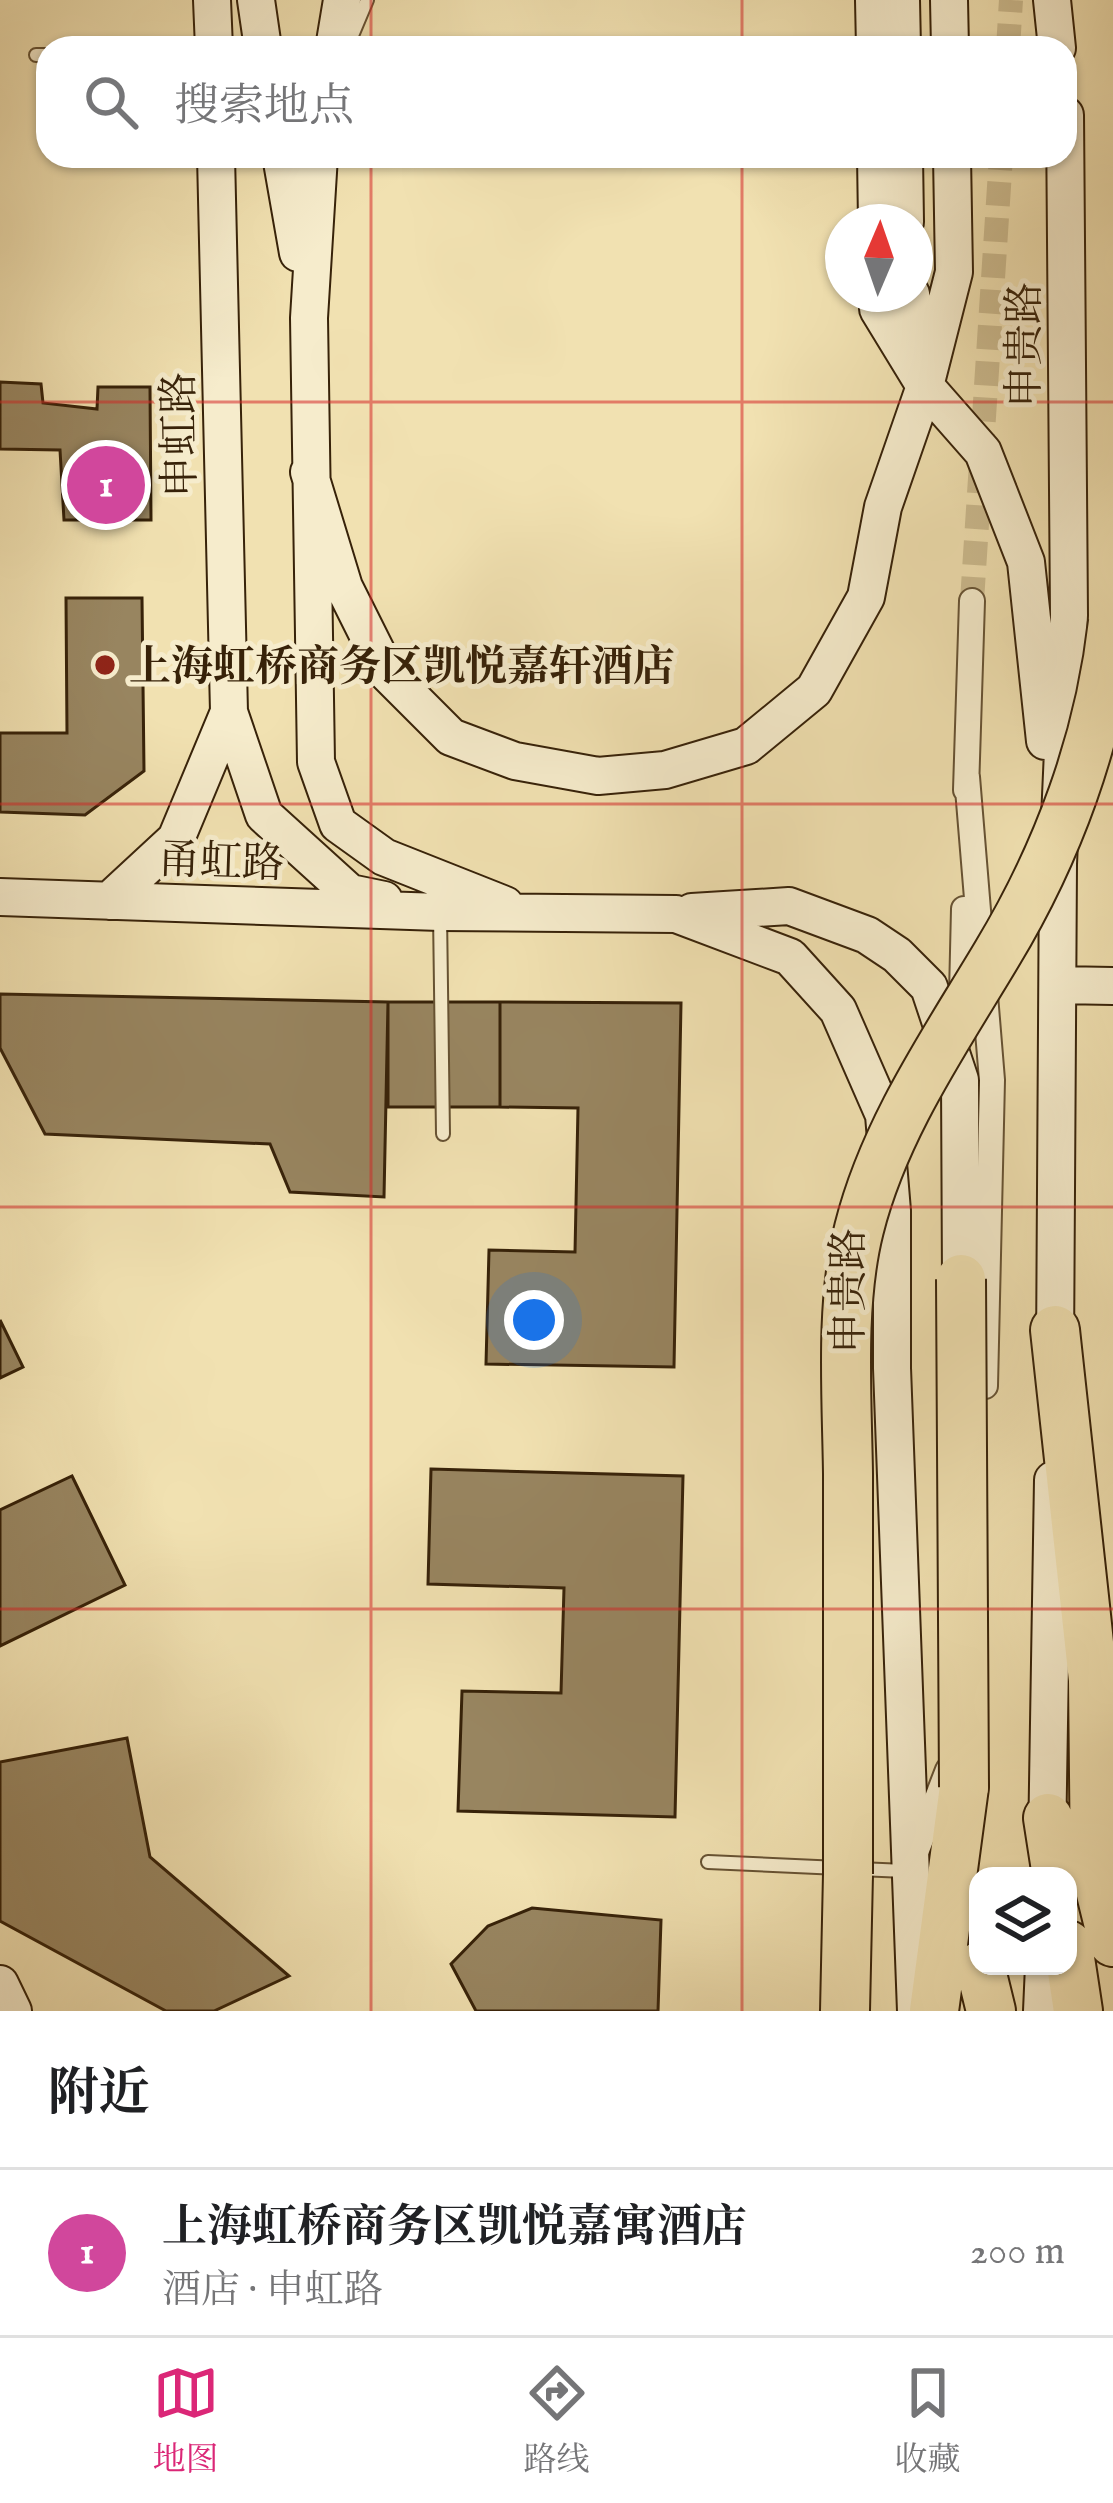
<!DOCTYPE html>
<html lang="zh">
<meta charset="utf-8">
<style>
:root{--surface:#fff;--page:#f2f2f2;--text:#202124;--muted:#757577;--line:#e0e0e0;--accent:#db2777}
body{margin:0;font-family:"IM FELL English","Noto Serif SC",serif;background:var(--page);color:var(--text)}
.controls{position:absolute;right:36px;bottom:36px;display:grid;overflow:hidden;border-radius:24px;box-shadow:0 3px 9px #0004}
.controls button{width:108px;height:108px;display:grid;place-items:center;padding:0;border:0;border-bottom:3px solid var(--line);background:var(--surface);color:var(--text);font:60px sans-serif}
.compass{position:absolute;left:825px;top:204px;width:108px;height:108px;border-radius:50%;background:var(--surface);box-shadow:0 3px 9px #0004;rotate:2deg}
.you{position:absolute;left:534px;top:1320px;width:42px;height:42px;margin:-30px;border:9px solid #fff;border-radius:50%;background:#1a73e8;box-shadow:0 0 0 18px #1a73e833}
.badge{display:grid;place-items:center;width:78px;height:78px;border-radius:50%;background:var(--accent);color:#fff;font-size:39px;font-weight:700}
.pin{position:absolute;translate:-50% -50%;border:6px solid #fff;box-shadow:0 3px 12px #0006}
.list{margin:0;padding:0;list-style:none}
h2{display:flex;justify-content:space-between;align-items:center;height:156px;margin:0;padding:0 48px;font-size:51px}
h2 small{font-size:39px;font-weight:400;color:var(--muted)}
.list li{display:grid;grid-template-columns:78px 1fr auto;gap:36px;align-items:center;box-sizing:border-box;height:168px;padding:0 48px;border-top:3px solid var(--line)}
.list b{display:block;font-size:45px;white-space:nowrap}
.list p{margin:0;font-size:39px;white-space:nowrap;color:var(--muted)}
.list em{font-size:39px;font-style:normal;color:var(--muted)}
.icon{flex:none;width:66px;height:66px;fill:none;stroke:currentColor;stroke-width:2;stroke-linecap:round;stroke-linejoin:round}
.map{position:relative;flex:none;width:1113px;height:2011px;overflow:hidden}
.search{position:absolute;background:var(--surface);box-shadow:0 3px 9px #0004;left:36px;right:36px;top:36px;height:132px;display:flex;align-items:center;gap:30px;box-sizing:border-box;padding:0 42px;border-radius:36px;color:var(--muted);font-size:45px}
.sheet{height:324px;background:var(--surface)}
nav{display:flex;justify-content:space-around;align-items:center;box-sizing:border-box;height:168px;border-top:3px solid var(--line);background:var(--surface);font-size:33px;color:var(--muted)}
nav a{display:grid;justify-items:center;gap:6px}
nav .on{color:var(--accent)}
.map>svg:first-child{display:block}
</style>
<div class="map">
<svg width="1113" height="2011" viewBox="0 0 1113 2011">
<rect width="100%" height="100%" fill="#f1e1b1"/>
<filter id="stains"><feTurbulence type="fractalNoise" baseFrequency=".00167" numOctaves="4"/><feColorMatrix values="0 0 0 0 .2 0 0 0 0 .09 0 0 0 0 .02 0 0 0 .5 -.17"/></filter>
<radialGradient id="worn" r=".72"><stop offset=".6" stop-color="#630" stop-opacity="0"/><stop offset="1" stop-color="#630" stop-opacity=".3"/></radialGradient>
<path fill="#988560" stroke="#372209" stroke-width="3" d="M 0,382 L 41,384 L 43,403 L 97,409 L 98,387 L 150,387 L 151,520 L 64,520 L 60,450 L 0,449 Z
M 66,598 L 142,598 L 144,771 L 85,815 L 0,812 L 0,733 L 67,733 Z
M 0,994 L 388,1002 L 384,1197 L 290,1192 L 270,1144 L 45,1134 L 0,1048 Z
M 388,1002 L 500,1002 L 500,1107 L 388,1107 Z
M 500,1002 L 681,1003 L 674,1367 L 486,1364 L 489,1250 L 575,1252 L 578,1108 L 500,1107 Z
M 0,1320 L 23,1367 L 0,1378 Z
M 431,1469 L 683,1476 L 675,1817 L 458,1811 L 462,1691 L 561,1693 L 564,1588 L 428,1584 Z
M 72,1476 L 125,1585 L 0,1646 L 0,1510 Z
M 127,1738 L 150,1857 L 289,1976 L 214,2011 L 166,2011 L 0,1921 L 0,1762 Z
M 532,1908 L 661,1920 L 658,2011 L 476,2011 L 451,1964 L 488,1926 Z"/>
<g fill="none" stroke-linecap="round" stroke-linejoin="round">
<path stroke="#ccbb8f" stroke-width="24" stroke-dasharray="24 12" stroke-linecap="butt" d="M 1008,48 L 1011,0
M 972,601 L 1001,156"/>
<defs>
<path id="lane" d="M 351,38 L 367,0
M 36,55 L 48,55
M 440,914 L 443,1134
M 708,1862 L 839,1868
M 859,1869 L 905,1871"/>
<path id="street" d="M 967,777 L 992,1080 L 985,1386
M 966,790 L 972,601
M 962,994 L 964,909
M 915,1855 L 948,1770"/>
<path id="secondary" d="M 212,0 L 214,48
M 256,0 L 263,48
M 874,0 L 875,48
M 901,0 L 902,48
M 949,0 L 950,48
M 1052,0 L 1057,48
M 334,48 L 342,0
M 216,156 L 229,712 L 264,815 L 350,893 L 384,900
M 281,156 L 298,253
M 319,156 L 309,318 L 316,762 L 338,824 L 384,857 L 505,905
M 876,156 L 877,222
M 904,156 L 905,222
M 878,294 L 878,309 L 925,386 L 983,452 L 1026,562 L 1045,741
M 911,294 L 922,371
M 309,472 L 344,587 L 387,673 L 451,737 L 515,761 L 598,776 L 665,770 L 746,746 L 814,690 L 866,597 L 883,507 L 925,386 L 954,272 L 952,156
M 0,897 L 440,912 L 676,914 L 790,957 L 838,1010 L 884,1115 L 892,1211 L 892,1368 L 916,2011
M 109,901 L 176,839 L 229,712
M 692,912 L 789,906 L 867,935 L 897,955 L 929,987 L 960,1080 L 961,1279
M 1058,985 L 1113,986
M 1055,1353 L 1058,864 L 1069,615 L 1065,115
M 1047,1845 L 1053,1480
M 0,1984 L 13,2011
M 1042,2011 L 1044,1966"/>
<path id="highway" d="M 1055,1330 L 1093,1680 L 1095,1869 L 1113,1942
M 1048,1818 L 1057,1876
M 1068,1945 L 1078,2011
M 980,1966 L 991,2011
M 845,2011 L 848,1874
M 934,2011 L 964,1787"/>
</defs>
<use href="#lane" stroke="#665233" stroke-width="16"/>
<use href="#street" stroke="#665233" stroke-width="28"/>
<use href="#secondary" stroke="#372209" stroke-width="40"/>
<use href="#highway" stroke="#372209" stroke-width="52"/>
<use href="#lane" stroke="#f6eccc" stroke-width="12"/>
<use href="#street" stroke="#f6eccc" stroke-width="24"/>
<use href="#secondary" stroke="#f6eccc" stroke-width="36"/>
<use href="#highway" stroke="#f1e1b1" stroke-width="48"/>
<defs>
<path id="highway-bridge" d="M 961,1279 L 964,1787
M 848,1874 C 848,1741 848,1607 848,1474 C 847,1397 840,1304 859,1229 C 884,1129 945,1041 997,954 C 1058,853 1100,739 1113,622"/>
</defs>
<use href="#highway-bridge" stroke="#372209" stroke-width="52" stroke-linecap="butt"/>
<use href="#highway-bridge" stroke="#f1e1b1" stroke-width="48"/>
</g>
<path fill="none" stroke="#d62828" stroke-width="3" stroke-opacity="0.55" d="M 371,0 L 371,48M 742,0 L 742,48M 371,156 L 371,2011M 742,156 L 742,2011M 0,402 L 1113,402M 0,804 L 1113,804M 0,1207 L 1113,1207M 0,1609 L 1113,1609"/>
<circle fill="#8f2418" stroke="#f6eccc" stroke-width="4.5" cx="105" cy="665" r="12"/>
<g text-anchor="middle" stroke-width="10" stroke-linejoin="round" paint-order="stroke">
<g font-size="42" fill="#372209" stroke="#f6eccc">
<text transform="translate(1023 345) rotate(-90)" y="15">申贵路</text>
<text transform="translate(178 435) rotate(-91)" y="15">申虹路</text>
<text transform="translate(221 860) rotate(2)" y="15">甬虹路</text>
<text transform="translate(847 1291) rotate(-90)" y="15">申贵路</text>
</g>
<g font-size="42" font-weight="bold" fill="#372209" stroke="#f6eccc" text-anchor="start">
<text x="129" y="680">上海虹桥商务区凯悦嘉轩酒店</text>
</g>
</g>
<rect width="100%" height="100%" filter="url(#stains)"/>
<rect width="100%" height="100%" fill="url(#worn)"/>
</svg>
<div class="controls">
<button><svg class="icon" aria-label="layers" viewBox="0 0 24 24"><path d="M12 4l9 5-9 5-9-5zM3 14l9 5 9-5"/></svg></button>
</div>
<svg class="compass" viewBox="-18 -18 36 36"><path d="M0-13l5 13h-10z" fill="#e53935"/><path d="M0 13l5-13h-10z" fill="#757577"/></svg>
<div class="you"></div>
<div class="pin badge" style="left:106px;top:485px;background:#d1479c">1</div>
<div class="search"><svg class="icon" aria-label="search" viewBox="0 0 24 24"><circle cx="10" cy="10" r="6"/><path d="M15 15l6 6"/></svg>搜索地点</div>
</div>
<section class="sheet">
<h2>附近<small></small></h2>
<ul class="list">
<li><span class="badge" style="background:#d1479c">1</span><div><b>上海虹桥商务区凯悦嘉寓酒店</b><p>酒店 · 申虹路</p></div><em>200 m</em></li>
</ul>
</section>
<nav>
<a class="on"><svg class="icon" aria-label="map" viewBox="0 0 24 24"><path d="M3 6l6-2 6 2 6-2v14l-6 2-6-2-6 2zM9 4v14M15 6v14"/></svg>地图</a>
<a><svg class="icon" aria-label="directions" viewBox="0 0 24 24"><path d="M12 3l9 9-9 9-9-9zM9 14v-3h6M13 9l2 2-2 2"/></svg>路线</a>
<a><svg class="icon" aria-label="saved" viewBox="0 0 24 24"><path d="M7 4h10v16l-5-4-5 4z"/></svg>收藏</a>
</nav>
